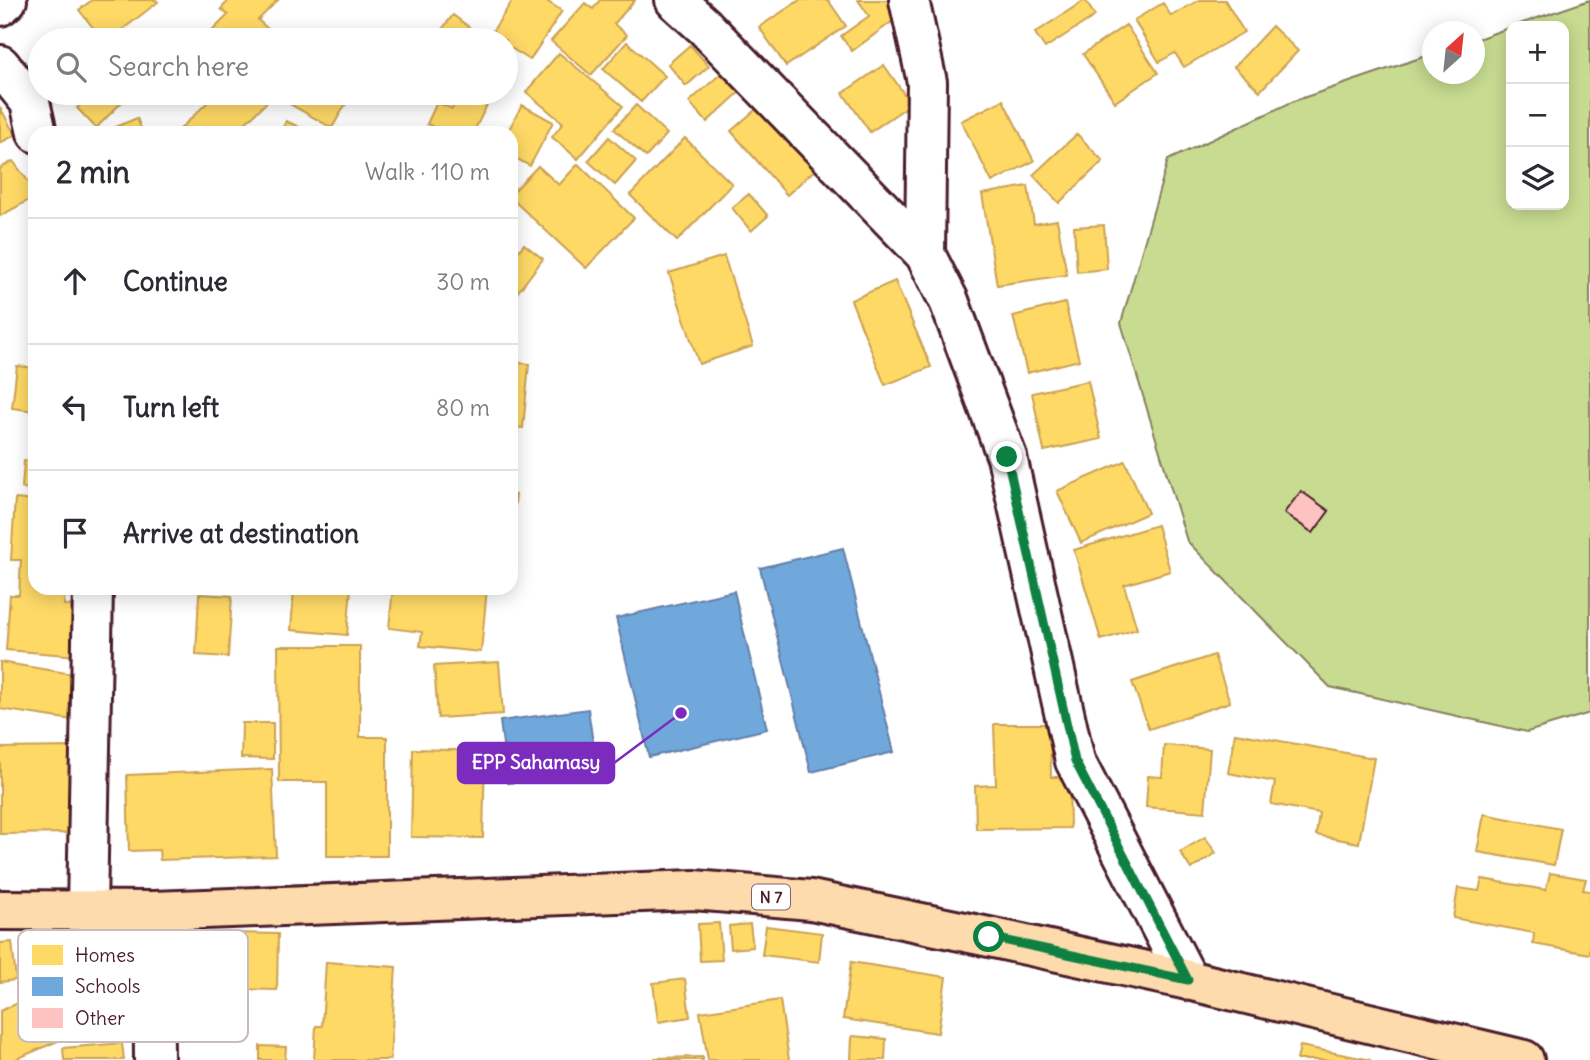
<!DOCTYPE html>
<meta charset="utf-8">
<style>
:root{--surface:#fff;--page:#f7f7f7;--text:#2b2b33;--muted:#7c7c81;--line:#e1e1e2}
body{margin:0;font-family:Delius,sans-serif;background:var(--page);color:var(--text)}
.controls{position:absolute;right:21px;top:21px;display:grid;overflow:hidden;border-radius:14px;box-shadow:0 4px 18px #0003}
.controls button{width:63px;height:63px;display:grid;place-items:center;padding:0;border:0;border-bottom:2px solid var(--line);background:var(--surface);color:var(--text);font:35px sans-serif}
.compass{position:absolute;left:1422px;top:21px;width:63px;height:63px;border-radius:50%;background:var(--surface);box-shadow:0 4px 18px #0003;rotate:27deg}
.stop{position:absolute;width:21px;height:21px;margin:-16px;border:5px solid #0b8043;border-radius:50%;background:#fff}
.stop.end{background:#0b8043;border-color:#fff;box-shadow:0 2px 7px #0008}
.list{margin:0;padding:0;list-style:none}
h2{display:flex;justify-content:space-between;align-items:center;height:91px;margin:0;padding:0 28px;font-size:30px}
h2 small{font-size:23px;font-weight:400;color:var(--muted)}
.list li{display:grid;grid-template-columns:46px 1fr auto;gap:21px;align-items:center;box-sizing:border-box;height:126px;padding:0 28px;border-top:2px solid var(--line)}
.list b{display:block;font-size:26px;white-space:nowrap}
.list em{font-size:23px;font-style:normal;color:var(--muted)}
.icon{flex:none;width:38px;height:38px;fill:none;stroke:currentColor;stroke-width:2;stroke-linecap:round;stroke-linejoin:round}
.map{position:relative;flex:none;width:1590px;height:1060px;overflow:hidden}
.search{position:absolute;background:var(--surface);box-shadow:0 4px 18px #0003;left:28px;top:28px;width:490px;height:77px;display:flex;align-items:center;gap:18px;box-sizing:border-box;padding:0 24px;border-radius:38px;color:var(--muted);font-size:26px}
.panel{position:absolute;background:var(--surface);box-shadow:0 4px 18px #0003;left:28px;top:126px;width:490px;height:469px;border-radius:21px}
.map>svg:first-child{display:block}
</style>
<div class="map">
<svg width="1590" height="1060" viewBox="0 0 1590 1060">
<rect width="100%" height="100%" fill="#fff"/>
<filter id="ink" filterUnits="userSpaceOnUse"><feTurbulence type="fractalNoise" baseFrequency=".0143" numOctaves="2"/><feDisplacementMap in="SourceGraphic" scale="14" xChannelSelector="R" yChannelSelector="G"/><feConvolveMatrix kernelMatrix="1 2 1 2 8 2 1 2 1" color-interpolation-filters="sRGB"/></filter>
<g filter="url(#ink)">
<path fill="#c8dc91" stroke="#897e5e" stroke-width="2" d="M 1590,0 L 1590,713 L 1527,732 L 1330,687 L 1187,541 L 1121,323 L 1168,160 L 1294,101 L 1432,54 L 1432,74 L 1474,74 L 1475,40 L 1511,27 L 1511,205 L 1564,205 L 1564,26 L 1514,26 Z"/>
<path fill="#ffd966" stroke="#c9a154" stroke-width="2" d="M 92,0 L 156,0 L 158,2 L 109,40 L 103,40 L 79,10 Z
M 229,0 L 278,0 L 258,20 L 268,29 L 256,40 L 203,40 L 228,15 L 221,9 Z
M 513,0 L 545,0 L 562,11 L 530,60 L 506,45 L 506,40 L 498,40 L 490,35 Z
M 600,0 L 635,0 L 614,24 L 627,35 L 591,75 L 551,41 L 585,3 L 593,9 Z
M 800,0 L 828,0 L 846,26 L 786,66 L 759,27 Z
M 858,0 L 891,0 L 901,15 L 852,51 L 841,36 L 869,16 Z
M 1085,0 L 1095,16 L 1045,48 L 1035,33 Z
M 1199,0 L 1225,0 L 1244,32 L 1184,67 L 1175,53 L 1159,62 L 1134,20 L 1163,3 L 1171,16 Z
M 453,15 L 481,36 L 479,40 L 434,40 Z
M 1126,25 L 1158,73 L 1115,102 L 1083,54 Z
M 1272,26 L 1298,51 L 1260,91 L 1234,67 Z
M 627,42 L 665,76 L 641,102 L 603,69 Z
M 690,45 L 709,66 L 686,86 L 668,64 Z
M 559,53 L 623,106 L 578,159 L 552,137 L 563,123 L 526,92 Z
M 884,65 L 911,104 L 870,132 L 843,93 Z
M 725,70 L 742,90 L 707,122 L 689,102 Z
M 92,93 L 131,93 L 96,128 L 77,108 Z
M 217,93 L 266,93 L 271,98 L 235,133 L 176,133 Z
M 296,93 L 352,93 L 332,128 L 290,104 Z
M 460,93 L 493,93 L 473,133 L 446,133 L 427,124 L 437,102 L 452,109 Z
M 1003,100 L 1034,161 L 992,182 L 961,121 Z
M 762,104 L 818,167 L 787,195 L 731,131 Z
M 522,105 L 553,122 L 530,166 L 511,156 L 511,133 L 507,133 Z
M 636,105 L 667,134 L 646,157 L 614,129 Z
M 0,107 L 15,135 L 0,143 Z
M 137,118 L 143,133 L 101,133 Z
M 286,121 L 312,133 L 280,133 Z
M 1077,134 L 1103,161 L 1059,203 L 1033,175 Z
M 609,137 L 636,161 L 615,185 L 588,161 Z
M 685,138 L 732,184 L 677,241 L 630,195 Z
M 13,161 L 35,190 L 35,197 L 0,216 L 0,168 Z
M 578,164 L 634,218 L 586,268 L 511,198 L 511,194 L 538,166 L 559,185 Z
M 1028,186 L 1034,224 L 1057,220 L 1067,275 L 997,285 L 982,194 Z
M 749,194 L 768,216 L 751,231 L 732,208 Z
M 1104,225 L 1107,269 L 1077,272 L 1074,227 Z
M 524,244 L 543,259 L 511,301 L 511,261 Z
M 724,256 L 753,346 L 699,364 L 669,273 Z
M 895,281 L 931,367 L 885,385 L 851,300 Z
M 1065,303 L 1079,360 L 1027,373 L 1013,316 Z
M 511,362 L 529,364 L 523,428 L 511,427 Z
M 17,366 L 35,368 L 35,411 L 12,408 Z
M 1088,381 L 1101,439 L 1044,451 L 1032,393 Z
M 24,461 L 35,462 L 35,489 L 22,488 Z
M 1125,461 L 1148,513 L 1081,543 L 1057,491 Z
M 511,494 L 516,495 L 512,526 L 511,526 Z
M 15,499 L 35,501 L 35,588 L 65,588 L 64,605 L 82,607 L 79,656 L 6,650 L 10,595 L 19,595 L 21,560 L 11,560 Z
M 1157,525 L 1170,571 L 1124,585 L 1137,629 L 1101,640 L 1074,550 Z
M 294,588 L 351,588 L 347,635 L 291,630 Z
M 393,588 L 487,588 L 481,652 L 420,646 L 422,632 L 389,628 Z
M 199,594 L 232,596 L 228,657 L 196,655 Z
M 278,646 L 360,646 L 360,737 L 387,737 L 387,856 L 327,856 L 327,782 L 279,782 Z
M 1214,655 L 1230,702 L 1149,729 L 1132,682 Z
M 0,662 L 79,675 L 73,720 L 0,709 Z
M 499,662 L 503,714 L 438,718 L 434,666 Z
M 242,723 L 273,723 L 273,759 L 241,758 Z
M 994,724 L 1050,724 L 1051,777 L 1069,777 L 1070,828 L 976,829 L 975,786 L 996,785 Z
M 1235,733 L 1374,758 L 1359,843 L 1316,835 L 1319,813 L 1271,804 L 1275,782 L 1228,773 Z
M 1164,745 L 1210,749 L 1205,812 L 1146,807 L 1148,776 L 1162,777 Z
M 72,747 L 74,833 L 0,834 L 0,748 Z
M 413,749 L 485,751 L 483,838 L 411,837 Z
M 272,769 L 276,856 L 160,860 L 159,850 L 129,851 L 127,775 Z
M 1484,814 L 1561,829 L 1554,865 L 1477,852 Z
M 1205,837 L 1216,853 L 1191,869 L 1180,852 Z
M 1550,873 L 1586,879 L 1583,890 L 1590,891 L 1590,954 L 1533,944 L 1534,933 L 1453,918 L 1458,888 L 1479,891 L 1482,879 L 1546,890 Z
M 719,923 L 722,960 L 700,961 L 698,924 Z
M 750,924 L 753,947 L 731,949 L 729,926 Z
M 766,926 L 822,933 L 819,962 L 762,955 Z
M 237,933 L 278,934 L 277,990 L 237,989 Z
M 12,942 L 16,980 L 0,982 L 0,943 Z
M 326,962 L 396,967 L 390,1060 L 314,1060 L 316,1026 L 322,1026 Z
M 851,962 L 946,977 L 938,1033 L 843,1019 Z
M 685,979 L 690,1017 L 658,1022 L 653,983 Z
M 43,992 L 65,1038 L 14,1060 L 0,1060 L 0,1011 Z
M 780,1000 L 789,1060 L 708,1060 L 700,1012 Z
M 852,1036 L 886,1039 L 885,1060 L 851,1060 Z
M 122,1043 L 124,1060 L 64,1060 L 63,1048 Z
M 260,1046 L 286,1047 L 285,1060 L 260,1060 Z
M 1300,1046 L 1371,1060 L 1297,1060 Z
M 703,1057 L 703,1060 L 655,1060 L 655,1058 Z"/>
<path fill="#6fa8dc" stroke="#647fa7" stroke-width="2" d="M 843,548 L 894,752 L 811,772 L 760,568 Z
M 734,591 L 767,729 L 649,757 L 616,618 Z
M 588,709 L 597,771 L 508,783 L 500,721 Z"/>
<path fill="#fec2c0" stroke="#4a1f2b" stroke-width="2" d="M 1301,491 L 1329,511 L 1313,533 L 1284,513 Z"/>
<g fill="none" stroke-linecap="round" stroke-linejoin="round">
<defs>
<path id="minor" d="M 675,0 L 704,26 L 925,254 L 949,301 L 1007,457 L 1075,761 L 1188,980
M 909,0 L 927,82 L 925,254
M 0,6 L 7,0
M 0,65 L 30,102 L 37,133
M 87,909 L 93,588
M 153,911 L 154,1060"/>
<path id="major" d="M 0,910 L 153,911 L 694,890 L 811,900 L 989,937 L 1188,980 L 1524,1060"/>
</defs>
<use href="#minor" stroke="#4a1f2b" stroke-width="44"/>
<use href="#major" stroke="#4a1f2b" stroke-width="44"/>
<use href="#minor" stroke="#fff" stroke-width="38"/>
<use href="#major" stroke="#fedbac" stroke-width="38"/>
</g>
</g>
<g fill="none" stroke-linecap="round" stroke-linejoin="round" filter="url(#ink)">
<path stroke="#0b8043" stroke-width="9" d="M 989,937 L 1188,980 L 1075,761 L 1007,457"/>
</g>
<g text-anchor="middle" stroke-width="7" stroke-linejoin="round" paint-order="stroke">
<rect fill="#fff" stroke="#80626b" stroke-width="2" x="752" y="884.5" width="38" height="25" rx="5"/>
<g font-size="16" font-weight="bold" fill="#4a1f2b">
<text x="771" y="903">N 7</text>
</g>
</g>
<rect x="18" y="930" width="230" height="112" rx="10" fill="#fff" stroke="#c9bcbf" stroke-width="2"/>
<rect x="32" y="945" width="31" height="20" fill="#ffd966"/>
<rect x="32" y="977" width="31" height="19" fill="#6fa8dc"/>
<rect x="32" y="1008" width="31" height="20" fill="#fec2c0"/>
<g font-size="19" fill="#4a1f2b">
<text x="75" y="962">Homes</text>
<text x="75" y="993">Schools</text>
<text x="75" y="1025">Other</text>
</g>
<path fill="none" stroke="#7b2cbf" stroke-width="2.5" d="M681 713L614 763"/>
<circle fill="#7b2cbf" stroke="#fff" stroke-width="2.5" cx="681" cy="713" r="7"/>
<rect fill="#7b2cbf" stroke="#7b2cbf" stroke-width="2.5" x="458" y="743" width="156" height="40" rx="7"/>
<g font-size="19" text-anchor="middle" font-weight="bold" fill="#fff">
<text x="536" y="769">EPP Sahamasy</text>
</g>
</svg>
<div class="controls">
<button>+</button>
<button>−</button>
<button><svg class="icon" aria-label="layers" viewBox="0 0 24 24"><path d="M12 4l9 5-9 5-9-5zM3 14l9 5 9-5"/></svg></button>
</div>
<svg class="compass" viewBox="-18 -18 36 36"><path d="M0-13l5 13h-10z" fill="#e53935"/><path d="M0 13l5-13h-10z" fill="#7c7c81"/></svg>
<div class="stop" style="left:989px;top:937px"></div>
<div class="stop end" style="left:1007px;top:457px"></div>
<div class="search"><svg class="icon" aria-label="search" viewBox="0 0 24 24"><circle cx="10" cy="10" r="6"/><path d="M15 15l6 6"/></svg>Search here</div>
<section class="panel">
<h2>2 min<small>Walk · 110 m</small></h2>
<ul class="list">
<li><svg class="icon" aria-label="ahead" viewBox="0 0 24 24"><path d="M12 20V5M6 11l6-6 6 6"/></svg><div><b>Continue</b></div><em>30 m</em></li>
<li><svg class="icon" aria-label="left" viewBox="0 0 24 24"><path d="M17 20v-9H6M10 6l-5 5 5 5"/></svg><div><b>Turn left</b></div><em>80 m</em></li>
<li><svg class="icon" aria-label="arrive" viewBox="0 0 24 24"><path d="M6 21V4h12l-3 4 3 4H6"/></svg><div><b>Arrive at destination</b></div></li>
</ul>
</section>
</div>
